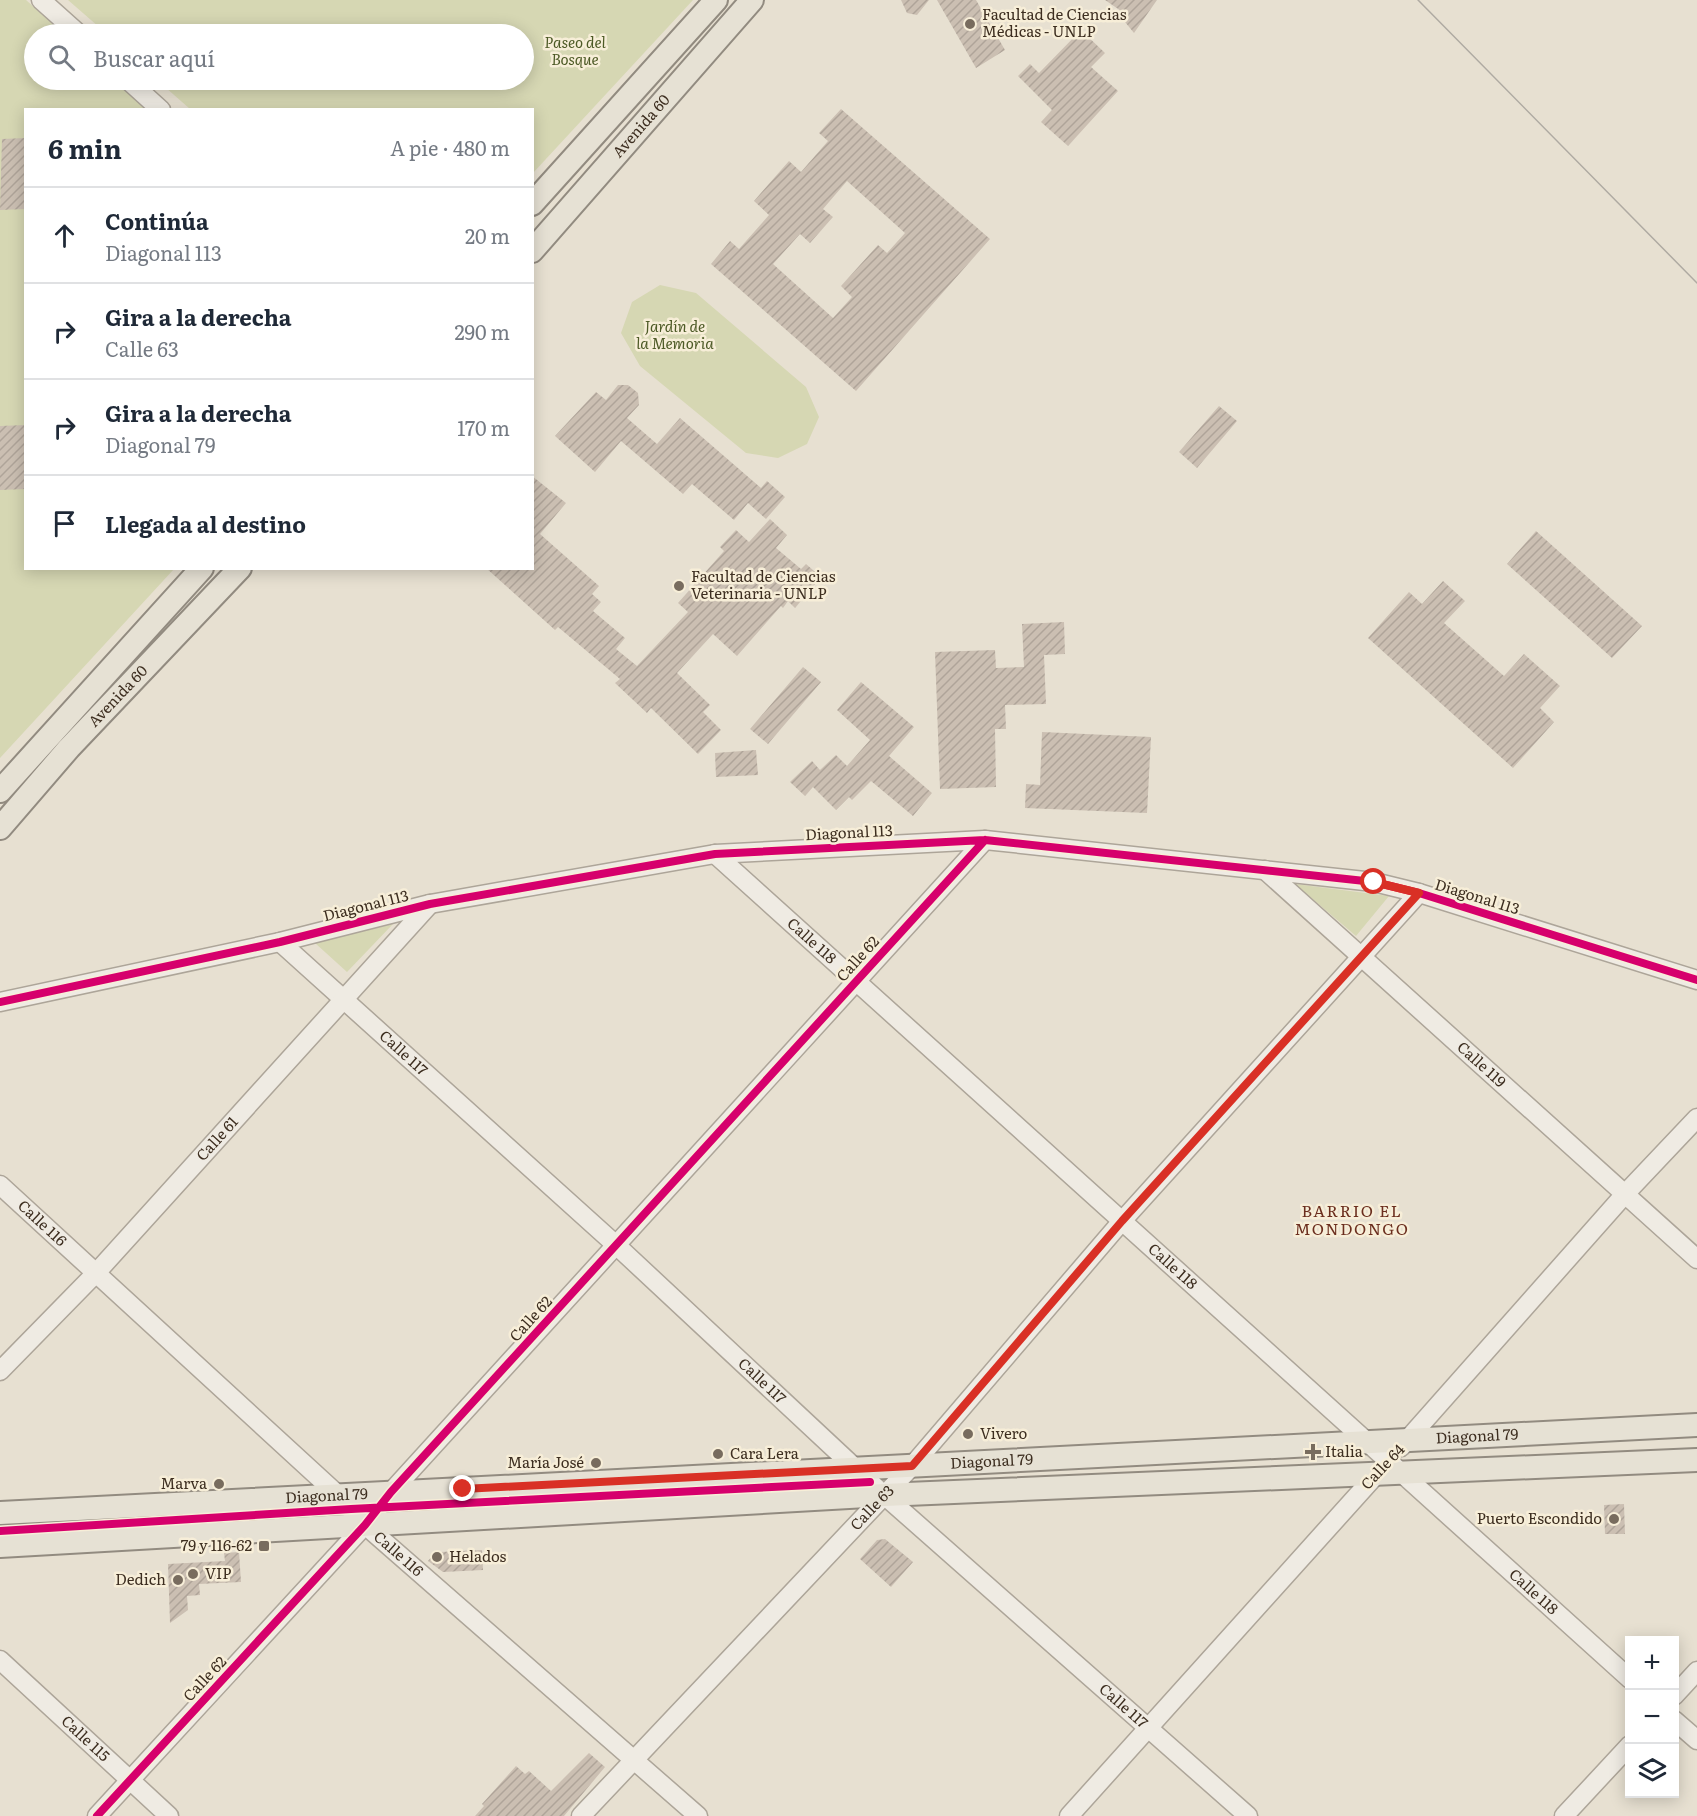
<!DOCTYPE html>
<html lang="es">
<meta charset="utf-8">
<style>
:root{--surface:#fff;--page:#f2f2f3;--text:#1f2937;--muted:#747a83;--line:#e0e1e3}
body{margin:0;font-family:Literata,serif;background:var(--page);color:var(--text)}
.controls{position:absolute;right:18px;bottom:18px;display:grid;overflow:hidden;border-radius:0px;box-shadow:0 3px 15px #0003}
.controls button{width:54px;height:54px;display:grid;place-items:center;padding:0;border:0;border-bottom:2px solid var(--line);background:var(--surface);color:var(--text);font:30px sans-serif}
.stop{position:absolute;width:18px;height:18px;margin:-14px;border:4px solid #d93025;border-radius:50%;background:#fff}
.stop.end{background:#d93025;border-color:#fff;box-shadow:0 2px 6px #0008}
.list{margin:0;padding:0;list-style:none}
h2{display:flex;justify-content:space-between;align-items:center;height:78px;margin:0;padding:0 24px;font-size:26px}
h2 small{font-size:20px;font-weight:400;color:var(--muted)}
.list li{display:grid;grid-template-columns:39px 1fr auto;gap:18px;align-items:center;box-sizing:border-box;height:96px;padding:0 24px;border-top:2px solid var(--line)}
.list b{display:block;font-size:22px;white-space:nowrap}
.list p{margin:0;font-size:20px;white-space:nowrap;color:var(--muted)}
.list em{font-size:20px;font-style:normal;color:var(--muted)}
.icon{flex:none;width:33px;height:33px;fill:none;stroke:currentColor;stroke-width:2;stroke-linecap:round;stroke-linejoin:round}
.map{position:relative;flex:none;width:1697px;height:1816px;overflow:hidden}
.search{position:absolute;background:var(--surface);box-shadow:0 3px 15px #0003;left:24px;top:24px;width:510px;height:66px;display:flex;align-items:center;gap:15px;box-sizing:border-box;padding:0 21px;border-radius:33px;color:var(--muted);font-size:22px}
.panel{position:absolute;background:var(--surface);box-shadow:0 3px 15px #0003;left:24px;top:108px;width:510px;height:462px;border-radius:0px}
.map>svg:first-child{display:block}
</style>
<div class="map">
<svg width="1697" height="1816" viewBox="0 0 1697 1816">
<defs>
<pattern id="building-hatch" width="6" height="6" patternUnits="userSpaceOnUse" patternTransform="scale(1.5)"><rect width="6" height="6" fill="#cbbfb2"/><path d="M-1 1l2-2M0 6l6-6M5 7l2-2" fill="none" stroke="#afa499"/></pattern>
</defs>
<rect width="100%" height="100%" fill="#e7e0d1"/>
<path fill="#d6d7b3" d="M 0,0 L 26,0 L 64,34 L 34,34 L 34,80 L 113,80 L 146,109 L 26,110 L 26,568 L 174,569 L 0,758 Z
M 68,0 L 693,0 L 533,173 L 532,110 L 190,109 L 157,80 L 524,80 L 524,34 L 107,34 Z
M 660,285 L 696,293 L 806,387 L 819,417 L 807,444 L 778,458 L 746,453 L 640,366 L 621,333 L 632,302 Z
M 1295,884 L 1389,896 L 1356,936 Z
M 393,924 L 347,972 L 315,943 Z"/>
<path fill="url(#building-hatch)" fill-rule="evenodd" d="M 901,0 L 929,0 L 917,15 L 907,13 Z
M 937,0 L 976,0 L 1005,50 L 976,68 Z
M 1105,0 L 1157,0 L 1134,33 L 1125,22 L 1127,15 Z
M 1081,30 L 1105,53 L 1091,67 L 1118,91 L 1068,146 L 1041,122 L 1052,110 L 1018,76 L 1030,64 L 1039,73 Z
M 841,109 L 990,239 L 856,391 L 711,264 L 730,241 L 739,249 L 769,215 L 754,201 L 789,161 L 801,172 L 828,141 L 819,133 ZM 847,181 L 905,233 L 887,253 L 878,245 L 841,286 L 852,297 L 833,318 L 773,264 L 800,234 L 810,243 L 833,217 L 823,209 Z
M 26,138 L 26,209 L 0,210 L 2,139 Z
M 618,385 L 628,385 L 638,393 L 639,405 L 627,418 L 657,444 L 680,418 L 761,488 L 767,481 L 785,497 L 766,519 L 748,503 L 734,520 L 692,484 L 683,494 L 621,441 L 595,472 L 555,436 L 596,392 L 606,400 Z
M 1219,406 L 1237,421 L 1197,468 L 1179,452 Z
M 26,425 L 26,489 L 0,490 L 0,426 Z
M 532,476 L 566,503 L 540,534 L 599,586 L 592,594 L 601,602 L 593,611 L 625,638 L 616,649 L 637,666 L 688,612 L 678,603 L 724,551 L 720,547 L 736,530 L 749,542 L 770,519 L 787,535 L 776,548 L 801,569 L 806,564 L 821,577 L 795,608 L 788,601 L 783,608 L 781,606 L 737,656 L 713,634 L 677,673 L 710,705 L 703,712 L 721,730 L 698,754 L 651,708 L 647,713 L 615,683 L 620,679 L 558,627 L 555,630 L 486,568 L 532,568 Z
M 1536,531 L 1642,626 L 1612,658 L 1507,564 Z
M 1443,581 L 1465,601 L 1444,623 L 1504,676 L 1524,654 L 1560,686 L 1540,708 L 1554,722 L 1513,768 L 1368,638 L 1409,592 L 1422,604 Z
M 1064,622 L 1065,654 L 1044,655 L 1046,704 L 1005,705 L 1006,729 L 995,729 L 996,787 L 940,789 L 935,652 L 995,650 L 996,668 L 1024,667 L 1022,624 Z
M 803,667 L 821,682 L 768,744 L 750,729 Z
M 861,682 L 914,727 L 889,756 L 932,793 L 913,816 L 871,781 L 852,800 L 849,797 L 836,810 L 813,787 L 805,796 L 790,782 L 812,761 L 820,770 L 836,755 L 847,766 L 870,740 L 837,710 Z
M 1042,732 L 1151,737 L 1147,813 L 1025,808 L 1026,784 L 1040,785 Z
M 756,750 L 758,775 L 716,777 L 715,753 Z
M 1624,1504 L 1625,1534 L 1605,1534 L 1604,1505 Z
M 885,1539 L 913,1562 L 891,1587 L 860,1559 L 877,1540 Z
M 482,1550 L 483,1570 L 443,1572 L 428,1561 L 434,1554 L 440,1552 Z
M 239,1552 L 241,1582 L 199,1584 L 200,1595 L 187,1596 L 188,1610 L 170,1623 L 168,1564 L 225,1561 L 224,1553 Z
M 589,1753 L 605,1767 L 564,1816 L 475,1816 L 484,1806 L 482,1804 L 516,1766 L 525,1774 L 529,1771 L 551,1791 Z"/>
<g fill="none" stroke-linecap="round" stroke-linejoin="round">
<defs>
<g id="minor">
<path d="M 41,0 L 79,34"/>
<path d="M 128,80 L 161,110"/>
<path id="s1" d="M 715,854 L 1630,1679"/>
<path id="s2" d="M 1265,870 L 1697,1259"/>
<path id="s3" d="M 280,942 L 616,1245 L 884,1495 L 1248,1816"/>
<path d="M 0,1002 L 280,942 L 430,904 L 715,854 L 985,840 L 1374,882 L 1419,893 L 1697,980"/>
<path id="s4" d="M 0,1185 L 338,1495 L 365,1525 L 698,1816"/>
<path id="s5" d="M 0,1371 L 96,1273 L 430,904"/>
<path d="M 1401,1447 L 1625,1194 L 1697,1118"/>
<path id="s6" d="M 0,1660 L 169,1816"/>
<path d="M 1674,1696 L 1697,1671"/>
<path d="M 1674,1720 L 1697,1740"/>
<path d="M 97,1816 L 365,1525 L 391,1492 L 985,840"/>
<path id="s7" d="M 581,1816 L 912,1466 L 1122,1221 L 1419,893"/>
<path d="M 1069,1816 L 1383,1467"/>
<path d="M 1564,1816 L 1630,1745"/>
</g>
<g id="major">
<path d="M 532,204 L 716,0"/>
<path id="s8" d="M 532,251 L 752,0"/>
<path d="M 0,791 L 202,568"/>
<path id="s9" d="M 0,828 L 69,748 L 240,568"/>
<path id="s10" d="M 0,1513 L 1697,1425"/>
<path d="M 0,1546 L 884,1495 L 1697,1460"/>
</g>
</defs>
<use href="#minor" stroke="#ada599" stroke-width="21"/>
<use href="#major" stroke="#928b80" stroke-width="26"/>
<use href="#minor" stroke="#efebe3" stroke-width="18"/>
<use href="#major" stroke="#e6e1d4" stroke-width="22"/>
<path stroke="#afaaa2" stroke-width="1.5" d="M 1418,0 L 1697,283"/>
<defs>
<path id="cycleway" d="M 0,1002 L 280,942 L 430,904 L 715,854 L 985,840 L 1374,882 L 1419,893 L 1697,980
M 0,1531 L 351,1509 L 870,1482
M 97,1816 L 365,1525 L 391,1492 L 985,840"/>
</defs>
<use href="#cycleway" stroke="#f7eed8" stroke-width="11"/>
<use href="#cycleway" stroke="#d6006c" stroke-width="8"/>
</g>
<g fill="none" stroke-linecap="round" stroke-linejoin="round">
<path stroke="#d93025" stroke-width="8" d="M 463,1489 L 912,1466 L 1122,1221 L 1419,893 L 1374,882"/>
</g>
<g fill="#786c5e" stroke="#f7eed8" stroke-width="2">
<circle cx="970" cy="24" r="6"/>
<circle cx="679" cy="586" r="6"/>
<circle cx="968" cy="1434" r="6"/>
<path d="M1310 1443h6v6h6v6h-6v6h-6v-6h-6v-6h6z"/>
<circle cx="718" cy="1454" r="6"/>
<circle cx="596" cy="1463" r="6"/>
<circle cx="219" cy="1484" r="6"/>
<circle cx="1614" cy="1519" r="6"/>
<rect x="258" y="1540" width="12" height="12" rx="3"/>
<circle cx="437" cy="1557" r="6"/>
<circle cx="193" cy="1574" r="6"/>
<circle cx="178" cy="1580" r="6"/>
</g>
<g text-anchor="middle" stroke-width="5" stroke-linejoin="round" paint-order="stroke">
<g font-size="15" fill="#3d2e20" stroke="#f7eed8" text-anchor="start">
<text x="982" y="20">Facultad de Ciencias<tspan x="982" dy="17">Médicas - UNLP</tspan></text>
<text x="691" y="582">Facultad de Ciencias<tspan x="691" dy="17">Veterinaria - UNLP</tspan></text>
<text x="980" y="1439">Vivero</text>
<text x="1325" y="1457">Italia</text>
<text x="730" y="1459">Cara Lera</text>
<text x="584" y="1468" text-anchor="end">María José</text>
<text x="207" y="1489" text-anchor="end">Marva</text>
<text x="1602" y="1524" text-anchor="end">Puerto Escondido</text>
<text x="252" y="1551" text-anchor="end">79 y 116-62</text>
<text x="449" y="1562">Helados</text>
<text x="205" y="1579">VIP</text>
<text x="166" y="1585" text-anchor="end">Dedich</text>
</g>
<g font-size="15" font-style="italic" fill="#4d5a26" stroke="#f7eed8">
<text x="575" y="48">Paseo del<tspan x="575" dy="17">Bosque</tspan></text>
<text x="675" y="332">Jardín de<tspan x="675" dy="17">la Memoria</tspan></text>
</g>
<g font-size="15" fill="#3d2e20" stroke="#f7eed8">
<text dy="5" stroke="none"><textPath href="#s8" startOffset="166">Avenida 60</textPath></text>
<text dy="5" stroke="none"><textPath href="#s9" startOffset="177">Avenida 60</textPath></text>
<text transform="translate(849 833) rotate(-3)" y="5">Diagonal 113</text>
<text transform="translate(1477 897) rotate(17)" y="5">Diagonal 113</text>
<text transform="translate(366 906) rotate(-14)" y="5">Diagonal 113</text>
<text dy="5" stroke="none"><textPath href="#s1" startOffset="130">Calle 118</textPath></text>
<text transform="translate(858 959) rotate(-48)" y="5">Calle 62</text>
<text dy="5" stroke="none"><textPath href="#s3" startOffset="166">Calle 117</textPath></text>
<text dy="5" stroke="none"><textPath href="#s2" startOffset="291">Calle 119</textPath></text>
<text dy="5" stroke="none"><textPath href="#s5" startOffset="318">Calle 61</textPath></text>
<text dy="5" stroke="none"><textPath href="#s4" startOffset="57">Calle 116</textPath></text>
<text dy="5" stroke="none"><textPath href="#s1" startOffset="616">Calle 118</textPath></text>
<text transform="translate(531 1319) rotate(-48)" y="5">Calle 62</text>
<text dy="5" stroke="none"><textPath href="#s3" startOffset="652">Calle 117</textPath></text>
<text dy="5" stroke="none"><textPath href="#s10" startOffset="1479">Diagonal 79</textPath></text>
<text dy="5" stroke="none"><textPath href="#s10" startOffset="993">Diagonal 79</textPath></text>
<text transform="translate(1383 1467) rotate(-47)" y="5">Calle 64</text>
<text dy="5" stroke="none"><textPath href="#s10" startOffset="327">Diagonal 79</textPath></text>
<text dy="5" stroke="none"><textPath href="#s7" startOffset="424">Calle 63</textPath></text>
<text dy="5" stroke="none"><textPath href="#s4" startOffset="543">Calle 116</textPath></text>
<text dy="5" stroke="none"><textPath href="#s1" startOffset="1102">Calle 118</textPath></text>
<text transform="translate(205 1679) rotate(-47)" y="5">Calle 62</text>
<text dy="5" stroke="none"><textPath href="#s3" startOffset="1138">Calle 117</textPath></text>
<text dy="5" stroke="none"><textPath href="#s6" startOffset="116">Calle 115</textPath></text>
</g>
<g font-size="16" letter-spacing="1.5" fill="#6b2e1e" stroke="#f7eed8">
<text x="1352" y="1217">BARRIO EL<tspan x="1352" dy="18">MONDONGO</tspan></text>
</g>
</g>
</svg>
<div class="controls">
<button>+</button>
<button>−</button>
<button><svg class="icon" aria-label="layers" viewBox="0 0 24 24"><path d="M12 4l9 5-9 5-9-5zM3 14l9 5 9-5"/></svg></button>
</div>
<div class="stop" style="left:1374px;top:882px"></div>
<div class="stop end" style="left:463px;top:1489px"></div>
<div class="search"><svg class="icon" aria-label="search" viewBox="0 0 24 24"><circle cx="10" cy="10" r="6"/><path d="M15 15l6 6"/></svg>Buscar aquí</div>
<section class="panel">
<h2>6 min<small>A pie · 480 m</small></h2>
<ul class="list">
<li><svg class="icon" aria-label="ahead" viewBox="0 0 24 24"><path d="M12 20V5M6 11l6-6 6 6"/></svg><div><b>Continúa</b><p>Diagonal 113</p></div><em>20 m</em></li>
<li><svg class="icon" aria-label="right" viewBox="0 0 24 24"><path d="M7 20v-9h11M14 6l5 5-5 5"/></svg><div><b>Gira a la derecha</b><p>Calle 63</p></div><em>290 m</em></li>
<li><svg class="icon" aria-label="right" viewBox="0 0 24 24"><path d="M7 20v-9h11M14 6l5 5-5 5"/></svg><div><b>Gira a la derecha</b><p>Diagonal 79</p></div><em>170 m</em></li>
<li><svg class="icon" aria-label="arrive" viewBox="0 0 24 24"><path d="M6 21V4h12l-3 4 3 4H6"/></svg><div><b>Llegada al destino</b></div></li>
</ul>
</section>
</div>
